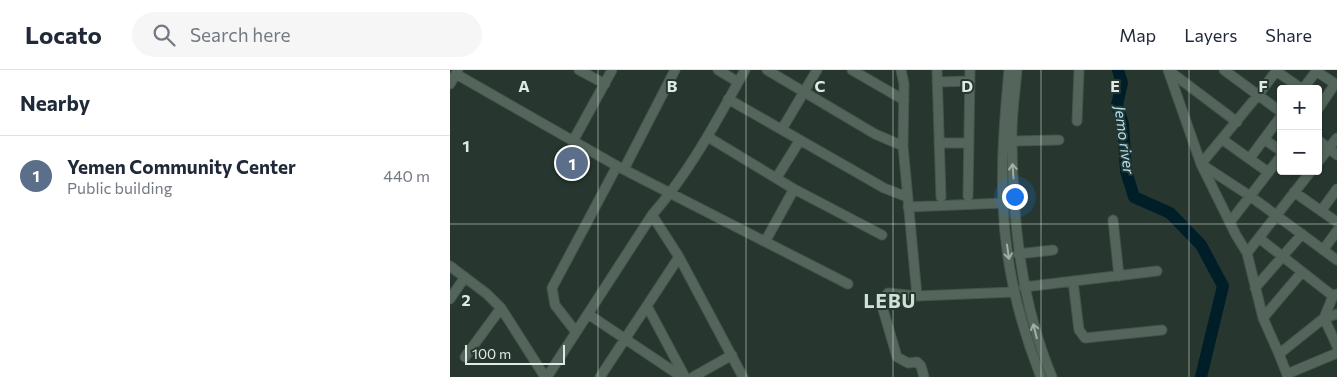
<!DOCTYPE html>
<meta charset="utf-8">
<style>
:root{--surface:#fff;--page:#f6f6f7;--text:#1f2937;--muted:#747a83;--line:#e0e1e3;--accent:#d93025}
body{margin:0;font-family:Commissioner,sans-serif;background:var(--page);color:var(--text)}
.controls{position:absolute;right:15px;top:15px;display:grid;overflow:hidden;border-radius:5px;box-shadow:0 1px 4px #0004}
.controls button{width:45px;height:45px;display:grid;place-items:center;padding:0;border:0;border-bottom:1px solid var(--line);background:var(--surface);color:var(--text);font:25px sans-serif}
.scale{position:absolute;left:15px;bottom:12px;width:100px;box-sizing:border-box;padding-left:5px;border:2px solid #e0eae5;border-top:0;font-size:14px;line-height:18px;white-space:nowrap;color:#e0eae5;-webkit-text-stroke:4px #27372f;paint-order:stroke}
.you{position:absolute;left:564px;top:126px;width:18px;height:18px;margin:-12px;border:4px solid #fff;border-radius:50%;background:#1a73e8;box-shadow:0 0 0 8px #1a73e833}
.badge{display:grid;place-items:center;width:32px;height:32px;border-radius:50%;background:var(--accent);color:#fff;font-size:16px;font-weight:700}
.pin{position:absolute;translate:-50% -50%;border:2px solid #fff;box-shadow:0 1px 5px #0006}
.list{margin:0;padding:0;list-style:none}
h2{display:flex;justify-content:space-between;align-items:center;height:65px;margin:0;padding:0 20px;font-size:21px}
h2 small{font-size:16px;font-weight:400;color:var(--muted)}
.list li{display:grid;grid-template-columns:32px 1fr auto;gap:15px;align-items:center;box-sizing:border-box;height:80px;padding:0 20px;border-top:1px solid var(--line)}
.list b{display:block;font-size:19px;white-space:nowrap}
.list p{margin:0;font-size:16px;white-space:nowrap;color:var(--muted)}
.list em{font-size:16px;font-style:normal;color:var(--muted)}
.icon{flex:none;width:28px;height:28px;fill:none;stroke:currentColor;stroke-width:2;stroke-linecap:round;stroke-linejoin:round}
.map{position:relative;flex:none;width:887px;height:307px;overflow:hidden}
header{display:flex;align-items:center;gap:30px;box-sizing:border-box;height:70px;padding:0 25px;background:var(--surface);border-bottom:1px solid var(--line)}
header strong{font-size:24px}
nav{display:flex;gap:28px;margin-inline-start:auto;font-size:18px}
.search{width:350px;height:45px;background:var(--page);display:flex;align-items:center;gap:12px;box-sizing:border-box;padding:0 18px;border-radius:28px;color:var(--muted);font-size:19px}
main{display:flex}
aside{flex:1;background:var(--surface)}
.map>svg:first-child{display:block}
</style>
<header>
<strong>Locato</strong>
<div class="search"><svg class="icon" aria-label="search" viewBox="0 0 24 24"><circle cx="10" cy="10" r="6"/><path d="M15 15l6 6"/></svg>Search here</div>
<nav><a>Map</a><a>Layers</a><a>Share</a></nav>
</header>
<main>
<aside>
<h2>Nearby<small></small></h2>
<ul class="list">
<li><span class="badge" style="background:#5c6f8a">1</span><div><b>Yemen Community Center</b><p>Public building</p></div><em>440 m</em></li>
</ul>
</aside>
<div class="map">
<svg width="887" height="307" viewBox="0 0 887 307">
<rect width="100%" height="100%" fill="#27372f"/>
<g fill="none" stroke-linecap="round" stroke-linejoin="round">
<path stroke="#001e28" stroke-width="12" d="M 668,0 L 672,13 L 667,35 L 673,54 L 676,101 L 684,127 L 720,143 L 751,175 L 773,216 L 751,307"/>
<defs>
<path id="minor" d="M 129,0 L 155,14
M 268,0 L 288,12
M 317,0 L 425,64 L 453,76
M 402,0 L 454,30
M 451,0 L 454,14 L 453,76 L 467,226 L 564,222
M 487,0 L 491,127
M 559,0 C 555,44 551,89 553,133 C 555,193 569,252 591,307
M 567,0 C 565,24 561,48 562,72 C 563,152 571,233 602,307
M 718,0 L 751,94 L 800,126 L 887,190
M 718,0 L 787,52
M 774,0 L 808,25 L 827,0
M 826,1 L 852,19
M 866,1 L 887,15
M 6,4 L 167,96 L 398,214
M 487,12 L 520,11
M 0,14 L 8,0
M 853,19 L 867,0
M 278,29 L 434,118 L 457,127
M 868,39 L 885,14
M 831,42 L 808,25 L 751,94 L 786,165 L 797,183 L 813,248 L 829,284 L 874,248 L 883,226 L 887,224
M 627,51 L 629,0
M 332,59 L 367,0
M 258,67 L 344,119 L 432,165
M 814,69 L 831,81
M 773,70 L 818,102
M 868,70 L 887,85
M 123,71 L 162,0
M 562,71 L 609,70
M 489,73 L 519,73
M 800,88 L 831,46
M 868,92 L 887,68
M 174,99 L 225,0
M 327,107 L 350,70
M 844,122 L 887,152
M 518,126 L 520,0
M 458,137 L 553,133
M 871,141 L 887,119
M 202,145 L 229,187 L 293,307
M 663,150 L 669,206
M 780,152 L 831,86
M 809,168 L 883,226
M 316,170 L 344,119
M 873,180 L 887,161
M 797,183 L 861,101
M 568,184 L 603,180
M 0,196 L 37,224 L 51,238 L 95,307
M 623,211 L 629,260 L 635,268 L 712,260
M 574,217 L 707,201
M 805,218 L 852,164
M 467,226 L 438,223 L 432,230 L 432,236 L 447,287 L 458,293 L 467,292 L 471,296 L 474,307
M 0,229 L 15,207
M 197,236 L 235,307
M 138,244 L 232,307
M 887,244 L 874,248 L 887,276
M 813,248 L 852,202
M 126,262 L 105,235 L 102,218 L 167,96
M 829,284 L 838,307
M 15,287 L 51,238
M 837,304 L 887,283
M 97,307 L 202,145 C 240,102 267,50 295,0
M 150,307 L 229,187
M 243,307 L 282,285"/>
</defs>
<use href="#minor" stroke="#45544d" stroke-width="11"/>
<use href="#minor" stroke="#54665c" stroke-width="9"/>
</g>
<defs><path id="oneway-shaft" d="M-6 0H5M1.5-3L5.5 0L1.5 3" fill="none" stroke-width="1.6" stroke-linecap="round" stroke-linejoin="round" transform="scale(1.25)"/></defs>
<g stroke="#a1afa7">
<use href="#oneway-shaft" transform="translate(563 101) rotate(-94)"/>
<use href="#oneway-shaft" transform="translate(558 182) rotate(82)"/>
<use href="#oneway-shaft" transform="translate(585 261) rotate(-104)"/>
</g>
<path fill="none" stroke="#e0eae5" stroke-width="1" stroke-opacity="0.55" d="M 148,0 L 148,307M 296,0 L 296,307M 443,0 L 443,307M 591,0 L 591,307M 739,0 L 739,307M 0,154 L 887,154"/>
<g text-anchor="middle" stroke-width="4" stroke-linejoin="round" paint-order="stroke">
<g font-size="15" font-style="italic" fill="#ade2f6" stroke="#27372f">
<text transform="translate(674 70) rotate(82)" y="5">Jemo river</text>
</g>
<g font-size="19" font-weight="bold" letter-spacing="1" fill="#cee3d7" stroke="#27372f">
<text x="440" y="238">LEBU</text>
</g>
</g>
<g font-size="16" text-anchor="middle" font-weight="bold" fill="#e0eae5" stroke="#27372f" stroke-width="4" stroke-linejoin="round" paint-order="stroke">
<text x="74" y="22">A</text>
<text x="222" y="22">B</text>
<text x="370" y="22">C</text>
<text x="517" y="22">D</text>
<text x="665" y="22">E</text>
<text x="813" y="22">F</text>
<text x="16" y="82">1</text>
<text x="16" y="236">2</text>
</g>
</svg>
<div class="controls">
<button>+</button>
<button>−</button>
</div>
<div class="scale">100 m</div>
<div class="you"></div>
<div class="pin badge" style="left:122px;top:93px;background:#5c6f8a">1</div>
</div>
</main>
